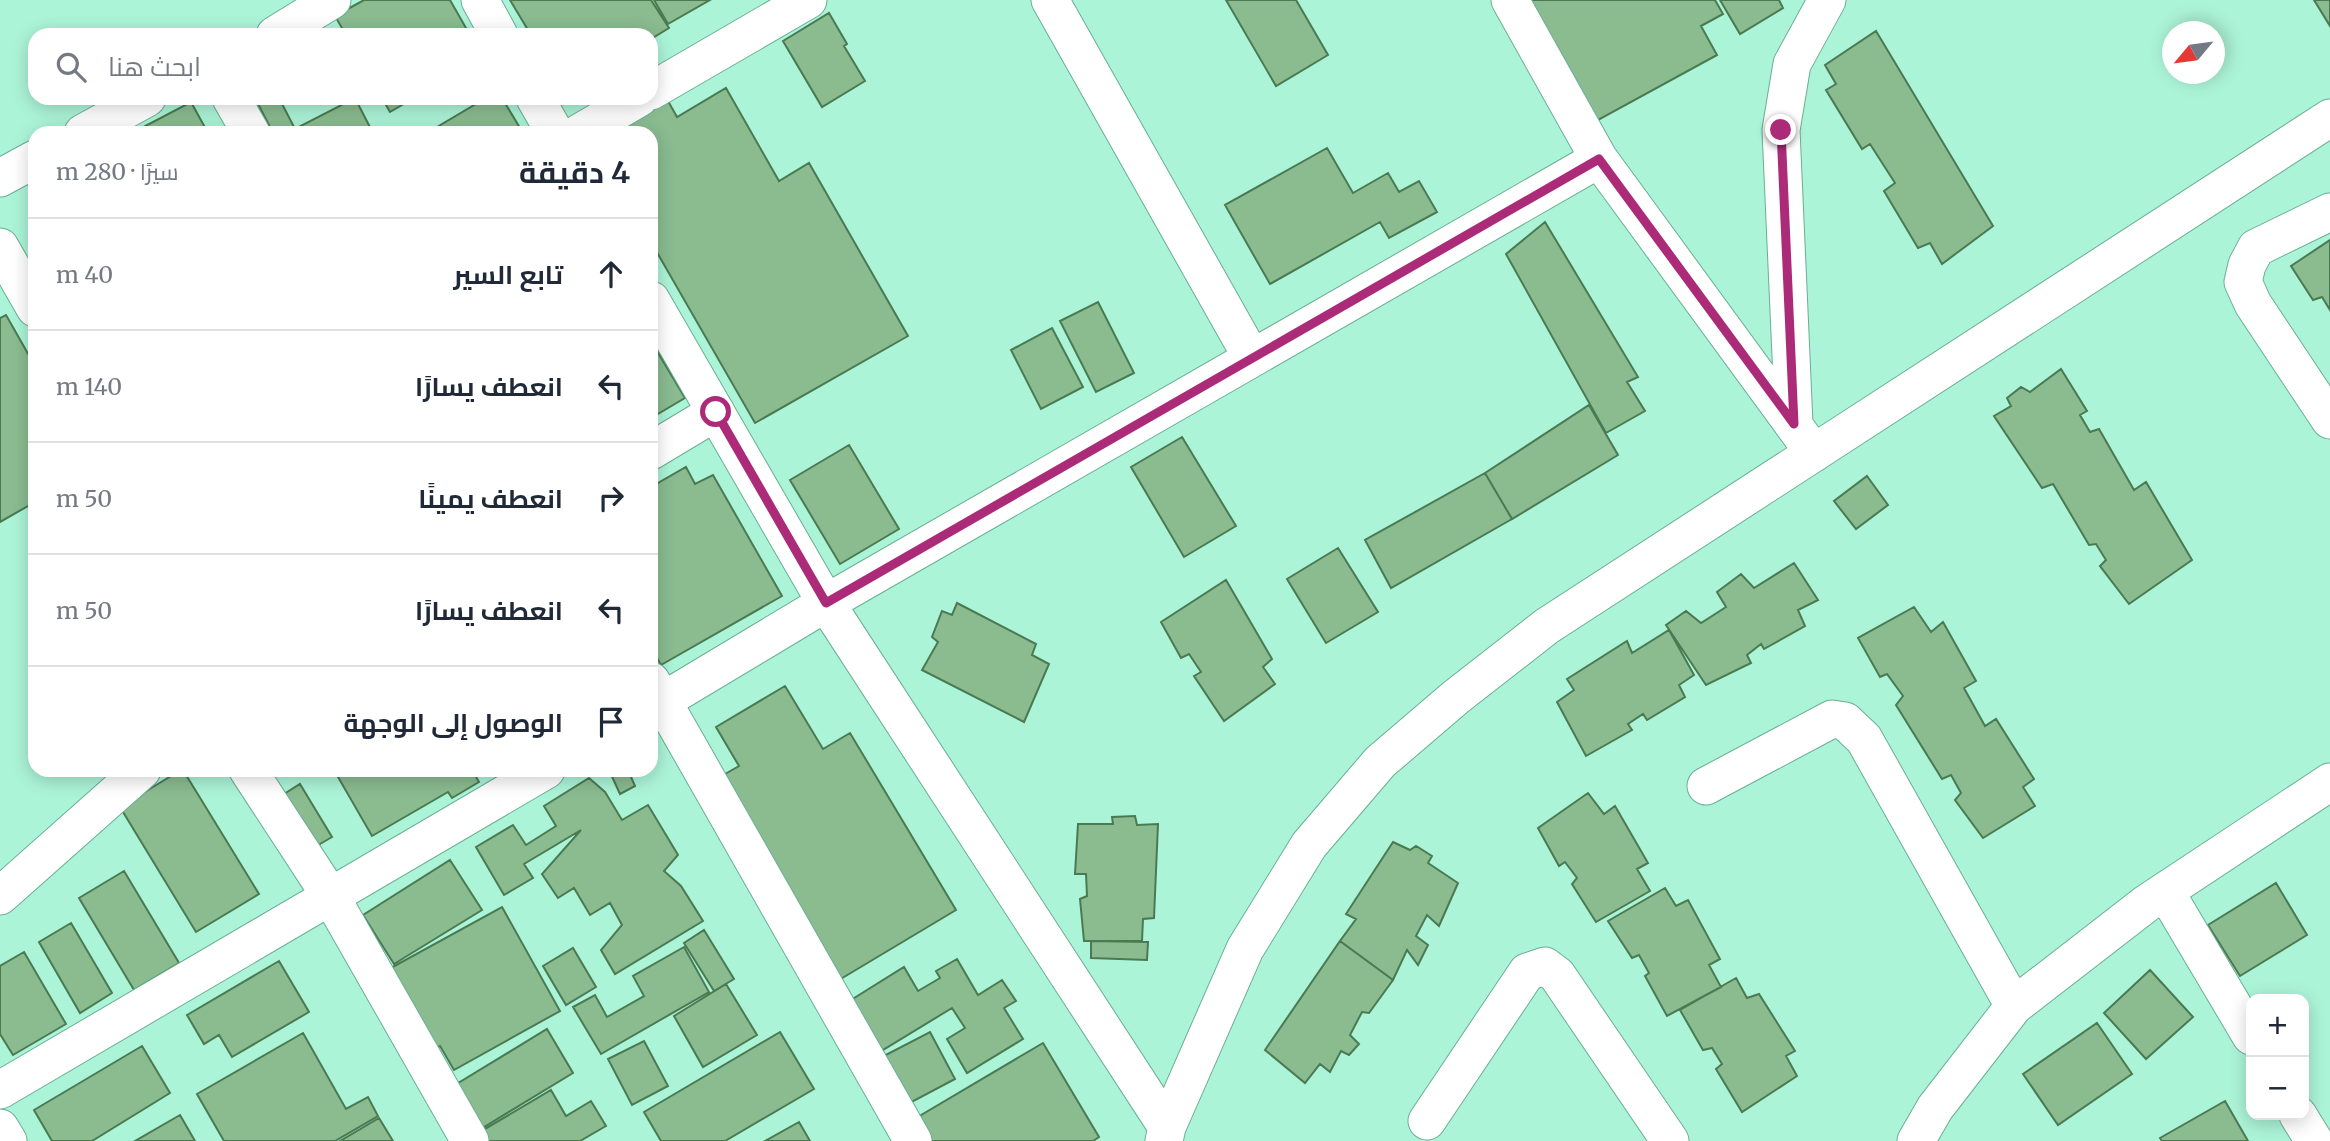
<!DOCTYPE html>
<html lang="ar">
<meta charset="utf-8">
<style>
:root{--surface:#fff;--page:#f2f2f3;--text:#1f2937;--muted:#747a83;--line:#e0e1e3}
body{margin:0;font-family:Merriweather,Cairo,serif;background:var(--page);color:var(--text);direction:rtl}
.controls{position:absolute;right:21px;bottom:21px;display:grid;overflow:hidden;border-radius:14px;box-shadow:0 4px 18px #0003}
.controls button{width:63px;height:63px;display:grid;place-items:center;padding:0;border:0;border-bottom:2px solid var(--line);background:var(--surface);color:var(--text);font:35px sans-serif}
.compass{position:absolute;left:2162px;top:21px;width:63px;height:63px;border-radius:50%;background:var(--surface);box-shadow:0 4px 18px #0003;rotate:241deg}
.stop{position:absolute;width:21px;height:21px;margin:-16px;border:5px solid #ab2b78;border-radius:50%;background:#fff}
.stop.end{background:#ab2b78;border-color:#fff;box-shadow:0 2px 7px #0008}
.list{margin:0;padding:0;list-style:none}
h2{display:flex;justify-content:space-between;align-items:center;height:91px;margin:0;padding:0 28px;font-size:30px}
h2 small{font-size:23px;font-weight:400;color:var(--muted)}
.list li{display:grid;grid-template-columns:46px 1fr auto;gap:21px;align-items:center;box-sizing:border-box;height:112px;padding:0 28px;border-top:2px solid var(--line)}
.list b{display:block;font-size:26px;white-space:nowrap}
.list em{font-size:23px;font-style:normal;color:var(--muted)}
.icon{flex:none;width:38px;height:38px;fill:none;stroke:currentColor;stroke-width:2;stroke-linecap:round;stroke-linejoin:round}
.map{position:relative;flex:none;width:2330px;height:1141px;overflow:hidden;direction:ltr}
.search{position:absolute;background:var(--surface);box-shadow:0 4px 18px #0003;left:28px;top:28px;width:630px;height:77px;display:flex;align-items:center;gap:18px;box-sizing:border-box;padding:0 24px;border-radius:21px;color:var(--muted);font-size:26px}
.panel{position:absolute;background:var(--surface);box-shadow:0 4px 18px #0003;left:28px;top:126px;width:630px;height:651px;border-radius:21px;direction:rtl}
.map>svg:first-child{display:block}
</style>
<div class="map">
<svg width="2330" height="1141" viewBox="0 0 2330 1141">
<rect width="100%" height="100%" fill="#acf4d8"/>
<path fill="#8abc90" stroke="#4a7a52" stroke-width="2" d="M 364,0 L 450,0 L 470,35 L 346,35 L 335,16 Z
M 510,0 L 651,0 L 669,28 L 651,39 L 651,35 L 531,35 Z
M 654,0 L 710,0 L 668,24 Z
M 1226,0 L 1296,0 L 1328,55 L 1276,86 Z
M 1520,0 L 1715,0 L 1723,14 L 1701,26 L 1717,55 L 1589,125 Z
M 1720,0 L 1779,0 L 1783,8 L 1740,34 Z
M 2314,0 L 2330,0 L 2330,26 Z
M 829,13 L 847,44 L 844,46 L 865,81 L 822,107 L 783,41 Z
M 1876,31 L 1993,226 L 1942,264 L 1930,243 L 1918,248 L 1884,191 L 1895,183 L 1870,144 L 1862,149 L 1826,90 L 1836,84 L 1825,65 Z
M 726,88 L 779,181 L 809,163 L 908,336 L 755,423 L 651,242 L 651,133 L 608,133 L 667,99 L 677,117 Z
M 255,98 L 279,98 L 295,129 L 355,98 L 373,133 L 273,133 Z
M 382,98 L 414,98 L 390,112 Z
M 486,98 L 502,98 L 523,133 L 427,133 Z
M 191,102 L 208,133 L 132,133 Z
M 1327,148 L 1353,193 L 1388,173 L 1399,192 L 1419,181 L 1437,212 L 1389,238 L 1380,222 L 1270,284 L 1225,205 Z
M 1545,222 L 1638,377 L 1627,382 L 1645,411 L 1606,433 L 1506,254 Z
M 2330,240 L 2330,310 L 2322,297 L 2313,300 L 2291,266 Z
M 1098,302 L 1134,373 L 1096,392 L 1060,321 Z
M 6,315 L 35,366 L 35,502 L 0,522 L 0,318 Z
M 1052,328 L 1083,387 L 1041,409 L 1011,350 Z
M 651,341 L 685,398 L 651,418 Z
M 2061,369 L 2087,411 L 2080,415 L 2090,432 L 2099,429 L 2134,490 L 2146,482 L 2192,560 L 2129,604 L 2100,566 L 2106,560 L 2096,544 L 2089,545 L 2053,484 L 2042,488 L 1994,416 L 2011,406 L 2007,398 L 2021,387 L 2030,392 Z
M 1589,405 L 1618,455 L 1512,519 L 1485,473 Z
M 1182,437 L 1236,526 L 1184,557 L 1131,467 Z
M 849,445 L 899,529 L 840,564 L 790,480 Z
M 686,467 L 695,484 L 713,475 L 782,596 L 661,665 L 651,647 L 651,487 Z
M 1485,473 L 1512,519 L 1391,588 L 1365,540 Z
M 1867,476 L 1888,505 L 1856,529 L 1834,501 Z
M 1338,548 L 1378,612 L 1326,643 L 1287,579 Z
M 1794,563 L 1818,600 L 1798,610 L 1805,626 L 1764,649 L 1761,644 L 1747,655 L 1751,663 L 1706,685 L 1666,625 L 1686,611 L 1701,623 L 1726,607 L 1717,592 L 1741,574 L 1754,588 Z
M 1226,580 L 1272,659 L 1263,667 L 1275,684 L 1224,721 L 1194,676 L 1201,672 L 1189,654 L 1181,658 L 1161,622 Z
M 957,603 L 1036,644 L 1032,655 L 1049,664 L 1024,722 L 922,670 L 938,642 L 932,637 L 942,611 L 952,615 Z
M 1914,607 L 1931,632 L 1943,622 L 1976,681 L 1964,688 L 1985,726 L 1996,719 L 2034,779 L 2023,787 L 2035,806 L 1983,838 L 1955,800 L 1961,793 L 1951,775 L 1942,779 L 1896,705 L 1903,696 L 1887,674 L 1880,677 L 1858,638 Z
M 1669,630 L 1694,675 L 1679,685 L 1685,697 L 1647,720 L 1643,714 L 1628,724 L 1632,730 L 1586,756 L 1557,702 L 1574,690 L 1567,679 L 1627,641 L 1632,653 Z
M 785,686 L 823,749 L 850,733 L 956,910 L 834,983 L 713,781 L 739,766 L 716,727 Z
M 181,770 L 183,770 L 259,894 L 196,932 L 120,807 Z
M 334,770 L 472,770 L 479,782 L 452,798 L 448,792 L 372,836 Z
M 609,770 L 628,770 L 635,786 L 620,794 Z
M 589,778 L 605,792 L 622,820 L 648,805 L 678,855 L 664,871 L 681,886 L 703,921 L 615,974 L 601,950 L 622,925 L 610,903 L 590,915 L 574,888 L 558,898 L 542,874 L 581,830 L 524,864 L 533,878 L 504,895 L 476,847 L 513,825 L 526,845 L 556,826 L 544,806 Z
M 300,784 L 332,837 L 315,847 L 284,794 Z
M 1588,793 L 1604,814 L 1615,806 L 1648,863 L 1637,869 L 1650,891 L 1596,922 L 1572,884 L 1577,878 L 1565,862 L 1559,866 L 1538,828 Z
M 1135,816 L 1137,825 L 1158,824 L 1154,918 L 1143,919 L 1142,941 L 1084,941 L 1080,899 L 1087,896 L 1086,874 L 1075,874 L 1078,824 L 1113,824 L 1112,817 Z
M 1393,842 L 1410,850 L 1416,846 L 1432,856 L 1428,863 L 1458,883 L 1439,926 L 1427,915 L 1416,936 L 1428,945 L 1418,965 L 1407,950 L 1393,980 L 1340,941 L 1356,919 L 1346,914 Z
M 450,860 L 482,910 L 394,964 L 363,915 Z
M 124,871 L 179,963 L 134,990 L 79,898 Z
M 2276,883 L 2307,935 L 2240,976 L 2208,925 Z
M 1665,888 L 1676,906 L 1688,900 L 1720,959 L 1709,965 L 1721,987 L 1667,1016 L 1645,976 L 1649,973 L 1639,955 L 1632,958 L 1608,921 Z
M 502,907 L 560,1011 L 454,1070 L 440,1046 L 434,1049 L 389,969 Z
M 71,923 L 112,993 L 80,1013 L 39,942 Z
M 704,930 L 734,979 L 714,991 L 684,943 Z
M 1091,941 L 1148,942 L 1147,960 L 1091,958 Z
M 1340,941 L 1393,980 L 1369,1013 L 1362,1012 L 1350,1035 L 1359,1044 L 1349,1055 L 1341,1051 L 1330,1072 L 1320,1064 L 1305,1083 L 1265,1050 Z
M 684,947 L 709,992 L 601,1054 L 573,1007 L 595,995 L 607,1017 L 644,996 L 633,976 Z
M 573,948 L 596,987 L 566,1005 L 543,966 Z
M 24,952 L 66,1024 L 13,1055 L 0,1034 L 0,966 Z
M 957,959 L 978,995 L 1002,980 L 1016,1001 L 1004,1008 L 1023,1039 L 967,1073 L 947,1039 L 965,1028 L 952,1008 L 873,1056 L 843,1005 L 904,967 L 918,991 L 940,978 L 936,971 Z
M 279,961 L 309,1012 L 232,1057 L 219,1035 L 204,1044 L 187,1015 Z
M 2150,970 L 2193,1017 L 2146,1059 L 2104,1013 Z
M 1736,978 L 1747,998 L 1759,994 L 1795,1051 L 1786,1056 L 1797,1076 L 1742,1112 L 1716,1069 L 1722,1064 L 1712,1048 L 1703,1050 L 1680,1010 Z
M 726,984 L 757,1035 L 703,1067 L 674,1016 Z
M 2097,1023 L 2132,1074 L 2058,1125 L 2023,1074 Z
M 547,1029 L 573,1073 L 471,1135 L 445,1091 Z
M 780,1032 L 814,1089 L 725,1141 L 661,1141 L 644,1112 Z
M 930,1032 L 955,1079 L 906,1105 L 880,1058 Z
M 303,1033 L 346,1109 L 368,1097 L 378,1116 L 335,1141 L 224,1141 L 197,1094 Z
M 644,1041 L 668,1086 L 632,1105 L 608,1059 Z
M 1043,1043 L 1099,1137 L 1093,1141 L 923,1141 L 911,1121 Z
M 142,1046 L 170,1093 L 92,1141 L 52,1141 L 34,1110 Z
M 551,1090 L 566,1116 L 591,1101 L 606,1126 L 580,1141 L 478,1141 L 475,1135 Z
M 2225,1101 L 2248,1141 L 2162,1141 L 2160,1138 Z
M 180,1115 L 195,1141 L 135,1141 Z
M 379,1118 L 393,1141 L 340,1141 Z
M 799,1122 L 810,1141 L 765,1141 Z"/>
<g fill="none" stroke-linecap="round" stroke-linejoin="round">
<defs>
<path id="street" d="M 480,0 L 499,35
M 1050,0 L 1252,358
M 1510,0 L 1599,159 L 1814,453
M 275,35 L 332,0
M 651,91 L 808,0
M 231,98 L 251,133
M 535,98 L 555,133
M 83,133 L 147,98
M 579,133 L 639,98
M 0,178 L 35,159
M 2330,212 L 2256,248 L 2247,265 L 2243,282 L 2253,304 L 2330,420
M 0,247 L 35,308
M 651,300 L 826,603 L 1167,1127
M 1794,424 L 1781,130 L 1792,64 L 1827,0
M 651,451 L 716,412
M 651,681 L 913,1141
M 651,708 L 826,603 L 1599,159
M 248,770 L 331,897 L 470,1141
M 1706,786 L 1832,719 L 1845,721 L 1864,739 L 2014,1006
M 2165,891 L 2251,1036
M 0,896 L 142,770
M 0,1090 L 546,770
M 2298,1115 L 2314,1141
M 1427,1121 L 1527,972 L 1545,966 L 1557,975 L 1670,1141
M 0,1128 L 8,1141
M 1164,1141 L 1167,1127 L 1245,949 L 1309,845 L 1380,762 L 1456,697 L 1547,626 L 2330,118
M 1916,1141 L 1935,1108 L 2014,1006 L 2147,903 L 2330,782"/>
</defs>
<use href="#street" stroke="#69af95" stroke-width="39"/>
<use href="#street" stroke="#fff" stroke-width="37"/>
</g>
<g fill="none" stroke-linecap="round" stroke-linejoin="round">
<path stroke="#ab2b78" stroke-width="9" d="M 716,412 L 826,603 L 1599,159 L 1794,424 L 1781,130"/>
</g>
</svg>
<div class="controls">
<button>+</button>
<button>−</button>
</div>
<svg class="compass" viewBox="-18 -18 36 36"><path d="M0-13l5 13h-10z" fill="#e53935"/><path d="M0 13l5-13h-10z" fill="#747a83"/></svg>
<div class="stop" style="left:716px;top:412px"></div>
<div class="stop end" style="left:1781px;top:130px"></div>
<div class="search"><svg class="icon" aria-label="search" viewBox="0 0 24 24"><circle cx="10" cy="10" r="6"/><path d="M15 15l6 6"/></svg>ابحث هنا</div>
<section class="panel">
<h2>4 دقيقة<small>سيرًا · 280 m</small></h2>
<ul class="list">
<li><svg class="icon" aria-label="ahead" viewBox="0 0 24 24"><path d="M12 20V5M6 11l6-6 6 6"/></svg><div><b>تابع السير</b></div><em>40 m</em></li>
<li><svg class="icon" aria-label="left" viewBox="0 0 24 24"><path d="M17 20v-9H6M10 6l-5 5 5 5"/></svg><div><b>انعطف يسارًا</b></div><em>140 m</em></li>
<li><svg class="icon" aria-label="right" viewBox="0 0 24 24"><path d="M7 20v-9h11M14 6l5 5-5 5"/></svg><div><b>انعطف يمينًا</b></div><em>50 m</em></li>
<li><svg class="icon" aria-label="left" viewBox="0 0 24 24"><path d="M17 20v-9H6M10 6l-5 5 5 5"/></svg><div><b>انعطف يسارًا</b></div><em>50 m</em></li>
<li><svg class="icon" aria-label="arrive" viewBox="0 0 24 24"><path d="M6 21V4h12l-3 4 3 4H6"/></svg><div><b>الوصول إلى الوجهة</b></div></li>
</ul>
</section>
</div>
